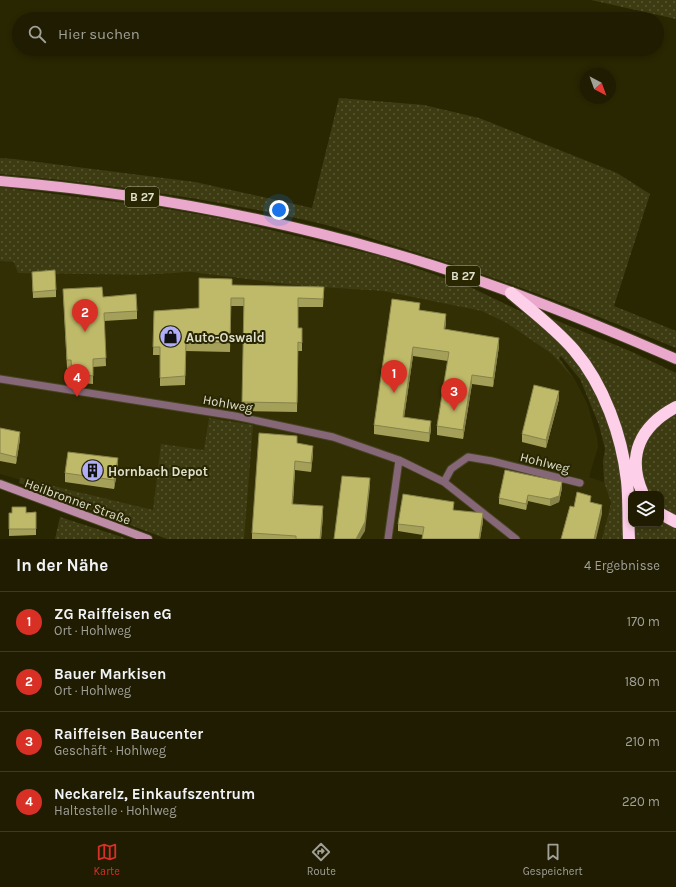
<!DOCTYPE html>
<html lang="de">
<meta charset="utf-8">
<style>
:root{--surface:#1f1c02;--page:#27250c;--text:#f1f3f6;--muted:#a1a199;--line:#3c3a24;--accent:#d93025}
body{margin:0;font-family:Karla,sans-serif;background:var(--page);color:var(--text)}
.controls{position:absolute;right:12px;bottom:12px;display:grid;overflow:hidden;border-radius:8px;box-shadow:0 2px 6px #0003}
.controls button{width:36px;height:36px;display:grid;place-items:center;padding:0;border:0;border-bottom:1px solid var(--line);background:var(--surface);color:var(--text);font:20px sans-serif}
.compass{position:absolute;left:580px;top:68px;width:36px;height:36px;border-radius:50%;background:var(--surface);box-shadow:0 2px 6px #0003;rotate:139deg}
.you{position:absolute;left:279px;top:210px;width:14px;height:14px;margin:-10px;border:3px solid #fff;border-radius:50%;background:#1a73e8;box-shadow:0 0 0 6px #1a73e833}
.badge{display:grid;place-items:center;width:26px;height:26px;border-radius:50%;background:var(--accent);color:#fff;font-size:13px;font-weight:700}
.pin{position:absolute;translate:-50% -33px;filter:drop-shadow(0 1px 2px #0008)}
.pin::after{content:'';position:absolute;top:21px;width:14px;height:12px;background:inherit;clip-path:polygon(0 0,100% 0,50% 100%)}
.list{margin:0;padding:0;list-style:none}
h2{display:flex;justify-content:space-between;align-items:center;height:52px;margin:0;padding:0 16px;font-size:17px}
h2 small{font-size:13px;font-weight:400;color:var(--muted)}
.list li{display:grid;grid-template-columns:26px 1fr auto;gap:12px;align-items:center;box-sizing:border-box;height:60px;padding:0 16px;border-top:1px solid var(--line)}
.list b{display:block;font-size:15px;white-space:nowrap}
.list p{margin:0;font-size:13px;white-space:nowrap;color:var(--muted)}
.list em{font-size:13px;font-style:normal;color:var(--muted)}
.icon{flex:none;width:22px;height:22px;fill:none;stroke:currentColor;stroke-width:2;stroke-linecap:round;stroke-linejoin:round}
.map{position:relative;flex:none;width:676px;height:539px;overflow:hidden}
.search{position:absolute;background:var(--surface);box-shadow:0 2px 6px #0003;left:12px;right:12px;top:12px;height:44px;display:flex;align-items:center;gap:10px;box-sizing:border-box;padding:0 14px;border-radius:22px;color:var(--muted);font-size:15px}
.sheet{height:292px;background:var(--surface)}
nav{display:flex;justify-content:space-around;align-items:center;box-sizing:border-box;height:56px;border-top:1px solid var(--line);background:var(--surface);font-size:11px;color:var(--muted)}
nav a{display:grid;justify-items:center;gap:2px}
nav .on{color:var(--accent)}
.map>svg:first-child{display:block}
</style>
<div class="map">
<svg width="676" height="539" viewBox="0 0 676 539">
<defs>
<pattern id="grass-dots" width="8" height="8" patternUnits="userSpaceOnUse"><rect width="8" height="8" fill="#3d3b12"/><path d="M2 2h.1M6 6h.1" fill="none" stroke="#595733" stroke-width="1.8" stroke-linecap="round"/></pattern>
</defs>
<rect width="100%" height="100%" fill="#292602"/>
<path fill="#332f04" d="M 0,261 L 14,262 L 40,273 L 142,275 L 191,272 L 302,286 L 383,291 L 502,314 L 543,340 L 575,380 L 587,403 L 597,437 L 598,447 L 589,477 L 604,482 L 611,503 L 602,539 L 207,539 L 84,498 L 0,474 Z"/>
<path fill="url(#grass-dots)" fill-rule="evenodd" d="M 591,0 L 676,0 L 676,19 L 600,2 Z
M 339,98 L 424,105 L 479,118 L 617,173 L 650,194 L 614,306 L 676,331 L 676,348 C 589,312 501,279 411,251 C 374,239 335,226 296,218 C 199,197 99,183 0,174 L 0,158 L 14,159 L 195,182 L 312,208 Z
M 0,187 L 156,207 L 225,219 L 384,257 L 470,287 L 547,324 L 612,403 L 548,317 L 630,351 L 676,373 L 676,402 L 638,449 L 676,407 L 676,539 L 602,539 L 611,503 L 604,482 L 603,461 L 605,449 L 599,425 L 580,379 L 561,356 L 559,358 L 575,380 L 552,354 L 507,323 L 482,311 L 383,291 L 302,286 L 191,272 L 142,275 L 18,273 L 14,262 L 0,261 ZM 631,494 L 661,494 L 661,524 L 631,524 Z
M 209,418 L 253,425 L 244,539 L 167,539 L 19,483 L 20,478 L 153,510 L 161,444 L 204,450 Z
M 60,517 L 125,538 L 126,539 L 55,539 Z"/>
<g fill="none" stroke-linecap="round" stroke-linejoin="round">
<defs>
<path id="street" d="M 0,379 L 235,416 L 333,437 L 399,460 L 444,482 L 516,539
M 444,482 L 451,469 L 468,457 L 492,461 L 580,483
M 388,539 L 399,460"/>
<path id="secondary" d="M 0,484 L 148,539"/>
<path id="primary" d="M 0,181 C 130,192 259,215 385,251 C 485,279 582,318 676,359"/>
<path id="highway" d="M 511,293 C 532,311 556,329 574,350 C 604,385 622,436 627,481 C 629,500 628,520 629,539
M 643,494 C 626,456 640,426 676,407
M 661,514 L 676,522"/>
</defs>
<use href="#street" stroke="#464422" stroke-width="9"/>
<use href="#secondary" stroke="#464422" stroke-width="10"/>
<use href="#primary" stroke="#464422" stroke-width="12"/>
<use href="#highway" stroke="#464422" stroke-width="14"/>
<use href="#street" stroke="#866778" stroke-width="7"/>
<use href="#secondary" stroke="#be8ca7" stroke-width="8"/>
<use href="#primary" stroke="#eaa9cc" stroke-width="10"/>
<use href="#highway" stroke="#fecfe8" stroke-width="12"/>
</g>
<path fill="#a4a05a" d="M 32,272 L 56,290 L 56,297 L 33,298 Z
M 232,285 L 324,287 L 323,307 L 298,307 L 298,328 L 302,337 L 302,351 L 298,351 L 297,412 L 242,411 L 244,306 L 231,306 L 230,352 L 186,351 L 185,385 L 160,386 L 160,355 L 153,355 L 154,311 L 199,308 Z
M 63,289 L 103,297 L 137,311 L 137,319 L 104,321 L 106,366 L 93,367 L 93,384 L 72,382 L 71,368 L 67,368 Z
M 420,310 L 446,323 L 445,329 L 499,346 L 493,387 L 472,384 L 463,439 L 437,435 L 437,426 L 448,361 L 413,356 L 404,417 L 431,429 L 429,442 L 374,434 L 374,425 Z
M 559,399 L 546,448 L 522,442 L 522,434 Z
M 0,428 L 20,439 L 16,464 L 0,461 Z
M 297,444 L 313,454 L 311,472 L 295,470 L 293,504 L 323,515 L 321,539 L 252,539 L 252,533 Z
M 118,467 L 114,489 L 65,482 L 65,473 Z
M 562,488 L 559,502 L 550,506 L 528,501 L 526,510 L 499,504 L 499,498 Z
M 454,510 L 483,521 L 480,539 L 422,539 L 423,535 L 398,531 L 398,524 Z
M 36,512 L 36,535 L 9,536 L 9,513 Z"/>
<path fill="#86824a" d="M 446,314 L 446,323 L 444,337 L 444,329 Z
M 499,338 L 499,346 L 493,387 L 493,378 Z
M 413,347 L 413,356 L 403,425 L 403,417 Z
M 472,375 L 472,384 L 463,439 L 463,430 Z
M 559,391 L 559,399 L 546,448 L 546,440 Z
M 431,421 L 431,429 L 429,442 L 429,433 Z
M 20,432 L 20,439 L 16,464 L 16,457 Z
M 313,446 L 313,454 L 311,472 L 311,463 Z
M 118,458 L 118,467 L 114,489 L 114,480 Z
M 295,461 L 295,470 L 292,512 L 292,504 Z
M 370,478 L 370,487 L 365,531 L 360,539 L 356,539 Z
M 562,482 L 562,488 L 559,502 L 550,506 L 550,499 Z
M 528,495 L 528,501 L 526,510 L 526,504 Z
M 602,505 L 602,514 L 596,539 L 594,539 Z
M 323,506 L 323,515 L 321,539 L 320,539 Z
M 483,513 L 483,521 L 480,539 L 479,539 Z"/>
<path fill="#bfba69" stroke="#86824a" d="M 55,270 L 56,290 L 33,292 L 32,272 Z
M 199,278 L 232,279 L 232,285 L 324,287 L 323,299 L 298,298 L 298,328 L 302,328 L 302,343 L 298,342 L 297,403 L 242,402 L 244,298 L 231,298 L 230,343 L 186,342 L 185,376 L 160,378 L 160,347 L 153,347 L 154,311 L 199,308 Z
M 102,287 L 103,297 L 136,294 L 137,311 L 104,313 L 106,358 L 93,359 L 93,376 L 72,373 L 71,360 L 67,360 L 63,289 Z
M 392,299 L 420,303 L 419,310 L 446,314 L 444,329 L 499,338 L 493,378 L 472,375 L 463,430 L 437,426 L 449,352 L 413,347 L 403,417 L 431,421 L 429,433 L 374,425 Z
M 534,385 L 559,391 L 546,440 L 522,434 Z
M 0,428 L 20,432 L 16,457 L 0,453 Z
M 259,433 L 297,436 L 297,443 L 313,446 L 311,463 L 295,461 L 292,504 L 323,506 L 320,539 L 296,539 L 296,536 L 252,533 Z
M 68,452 L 118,458 L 114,480 L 65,473 Z
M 505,470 L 562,482 L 559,496 L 550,499 L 528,495 L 526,504 L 499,498 Z
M 342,476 L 370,478 L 365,522 L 356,539 L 334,539 Z
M 577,492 L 591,496 L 590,502 L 602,505 L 594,539 L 561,539 L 570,506 L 574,507 Z
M 403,494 L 454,502 L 453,510 L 483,513 L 479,539 L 422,539 L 424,527 L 398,524 Z
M 12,507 L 26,507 L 26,513 L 36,512 L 36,529 L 9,529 L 9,513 L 12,513 Z"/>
<defs>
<symbol id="shop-disc" viewBox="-11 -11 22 22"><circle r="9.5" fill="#b0aefa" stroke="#292602"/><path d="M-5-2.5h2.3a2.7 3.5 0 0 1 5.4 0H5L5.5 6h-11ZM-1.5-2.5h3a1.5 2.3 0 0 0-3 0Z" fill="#111"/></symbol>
<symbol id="building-disc" viewBox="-11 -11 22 22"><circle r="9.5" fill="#b0aefa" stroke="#292602"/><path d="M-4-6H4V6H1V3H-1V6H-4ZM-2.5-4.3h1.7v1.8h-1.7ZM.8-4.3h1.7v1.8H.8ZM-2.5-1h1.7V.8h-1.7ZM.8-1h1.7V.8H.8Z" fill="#111"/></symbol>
</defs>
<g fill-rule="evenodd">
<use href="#shop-disc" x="158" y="324" width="25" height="25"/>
<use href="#building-disc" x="80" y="458" width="25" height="25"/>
</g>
<g text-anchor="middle" stroke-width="4" stroke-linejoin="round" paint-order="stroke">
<g fill="#292602" stroke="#a9a88f" stroke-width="1">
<rect x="125" y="187" width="34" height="20" rx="3"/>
<rect x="446" y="266" width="34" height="20" rx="3"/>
</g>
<g font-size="12" font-weight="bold" fill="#e0e0cc">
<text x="142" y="201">B 27</text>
<text x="463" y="280">B 27</text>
</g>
<g font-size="13" font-weight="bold" fill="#e0e0cc" stroke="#292602" text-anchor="start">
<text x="186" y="342">Auto-Oswald</text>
<text x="108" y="476">Hornbach Depot</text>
</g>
<g font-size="13" fill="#e0e0cc" stroke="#292602">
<text transform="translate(228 403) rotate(10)" y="5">Hohlweg</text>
<text transform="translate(545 462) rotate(14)" y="5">Hohlweg</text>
<text transform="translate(78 501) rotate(20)" y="5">Heilbronner Straße</text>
</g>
</g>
</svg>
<div class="controls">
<button><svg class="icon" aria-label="layers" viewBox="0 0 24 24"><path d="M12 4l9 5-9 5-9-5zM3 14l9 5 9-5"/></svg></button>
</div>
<svg class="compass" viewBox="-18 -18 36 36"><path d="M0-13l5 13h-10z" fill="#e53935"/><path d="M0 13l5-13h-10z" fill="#a1a199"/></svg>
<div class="you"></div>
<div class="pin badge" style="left:394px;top:393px">1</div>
<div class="pin badge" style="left:85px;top:332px">2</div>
<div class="pin badge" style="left:454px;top:411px">3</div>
<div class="pin badge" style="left:77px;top:397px">4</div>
<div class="search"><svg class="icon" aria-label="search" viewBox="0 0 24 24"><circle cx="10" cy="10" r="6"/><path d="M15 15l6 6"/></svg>Hier suchen</div>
</div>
<section class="sheet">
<h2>In der Nähe<small>4 Ergebnisse</small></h2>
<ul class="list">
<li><span class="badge">1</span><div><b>ZG Raiffeisen eG</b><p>Ort · Hohlweg</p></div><em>170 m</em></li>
<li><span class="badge">2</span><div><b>Bauer Markisen</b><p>Ort · Hohlweg</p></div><em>180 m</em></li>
<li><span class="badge">3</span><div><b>Raiffeisen Baucenter</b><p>Geschäft · Hohlweg</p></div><em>210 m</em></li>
<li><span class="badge">4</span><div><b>Neckarelz, Einkaufszentrum</b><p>Haltestelle · Hohlweg</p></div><em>220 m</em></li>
</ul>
</section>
<nav>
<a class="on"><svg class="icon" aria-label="map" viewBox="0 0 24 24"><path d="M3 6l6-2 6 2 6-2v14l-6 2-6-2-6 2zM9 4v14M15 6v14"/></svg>Karte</a>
<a><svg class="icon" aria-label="directions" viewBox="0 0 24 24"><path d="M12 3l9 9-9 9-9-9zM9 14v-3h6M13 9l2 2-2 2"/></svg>Route</a>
<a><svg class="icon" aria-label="saved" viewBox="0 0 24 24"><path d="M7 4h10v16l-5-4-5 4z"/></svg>Gespeichert</a>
</nav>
